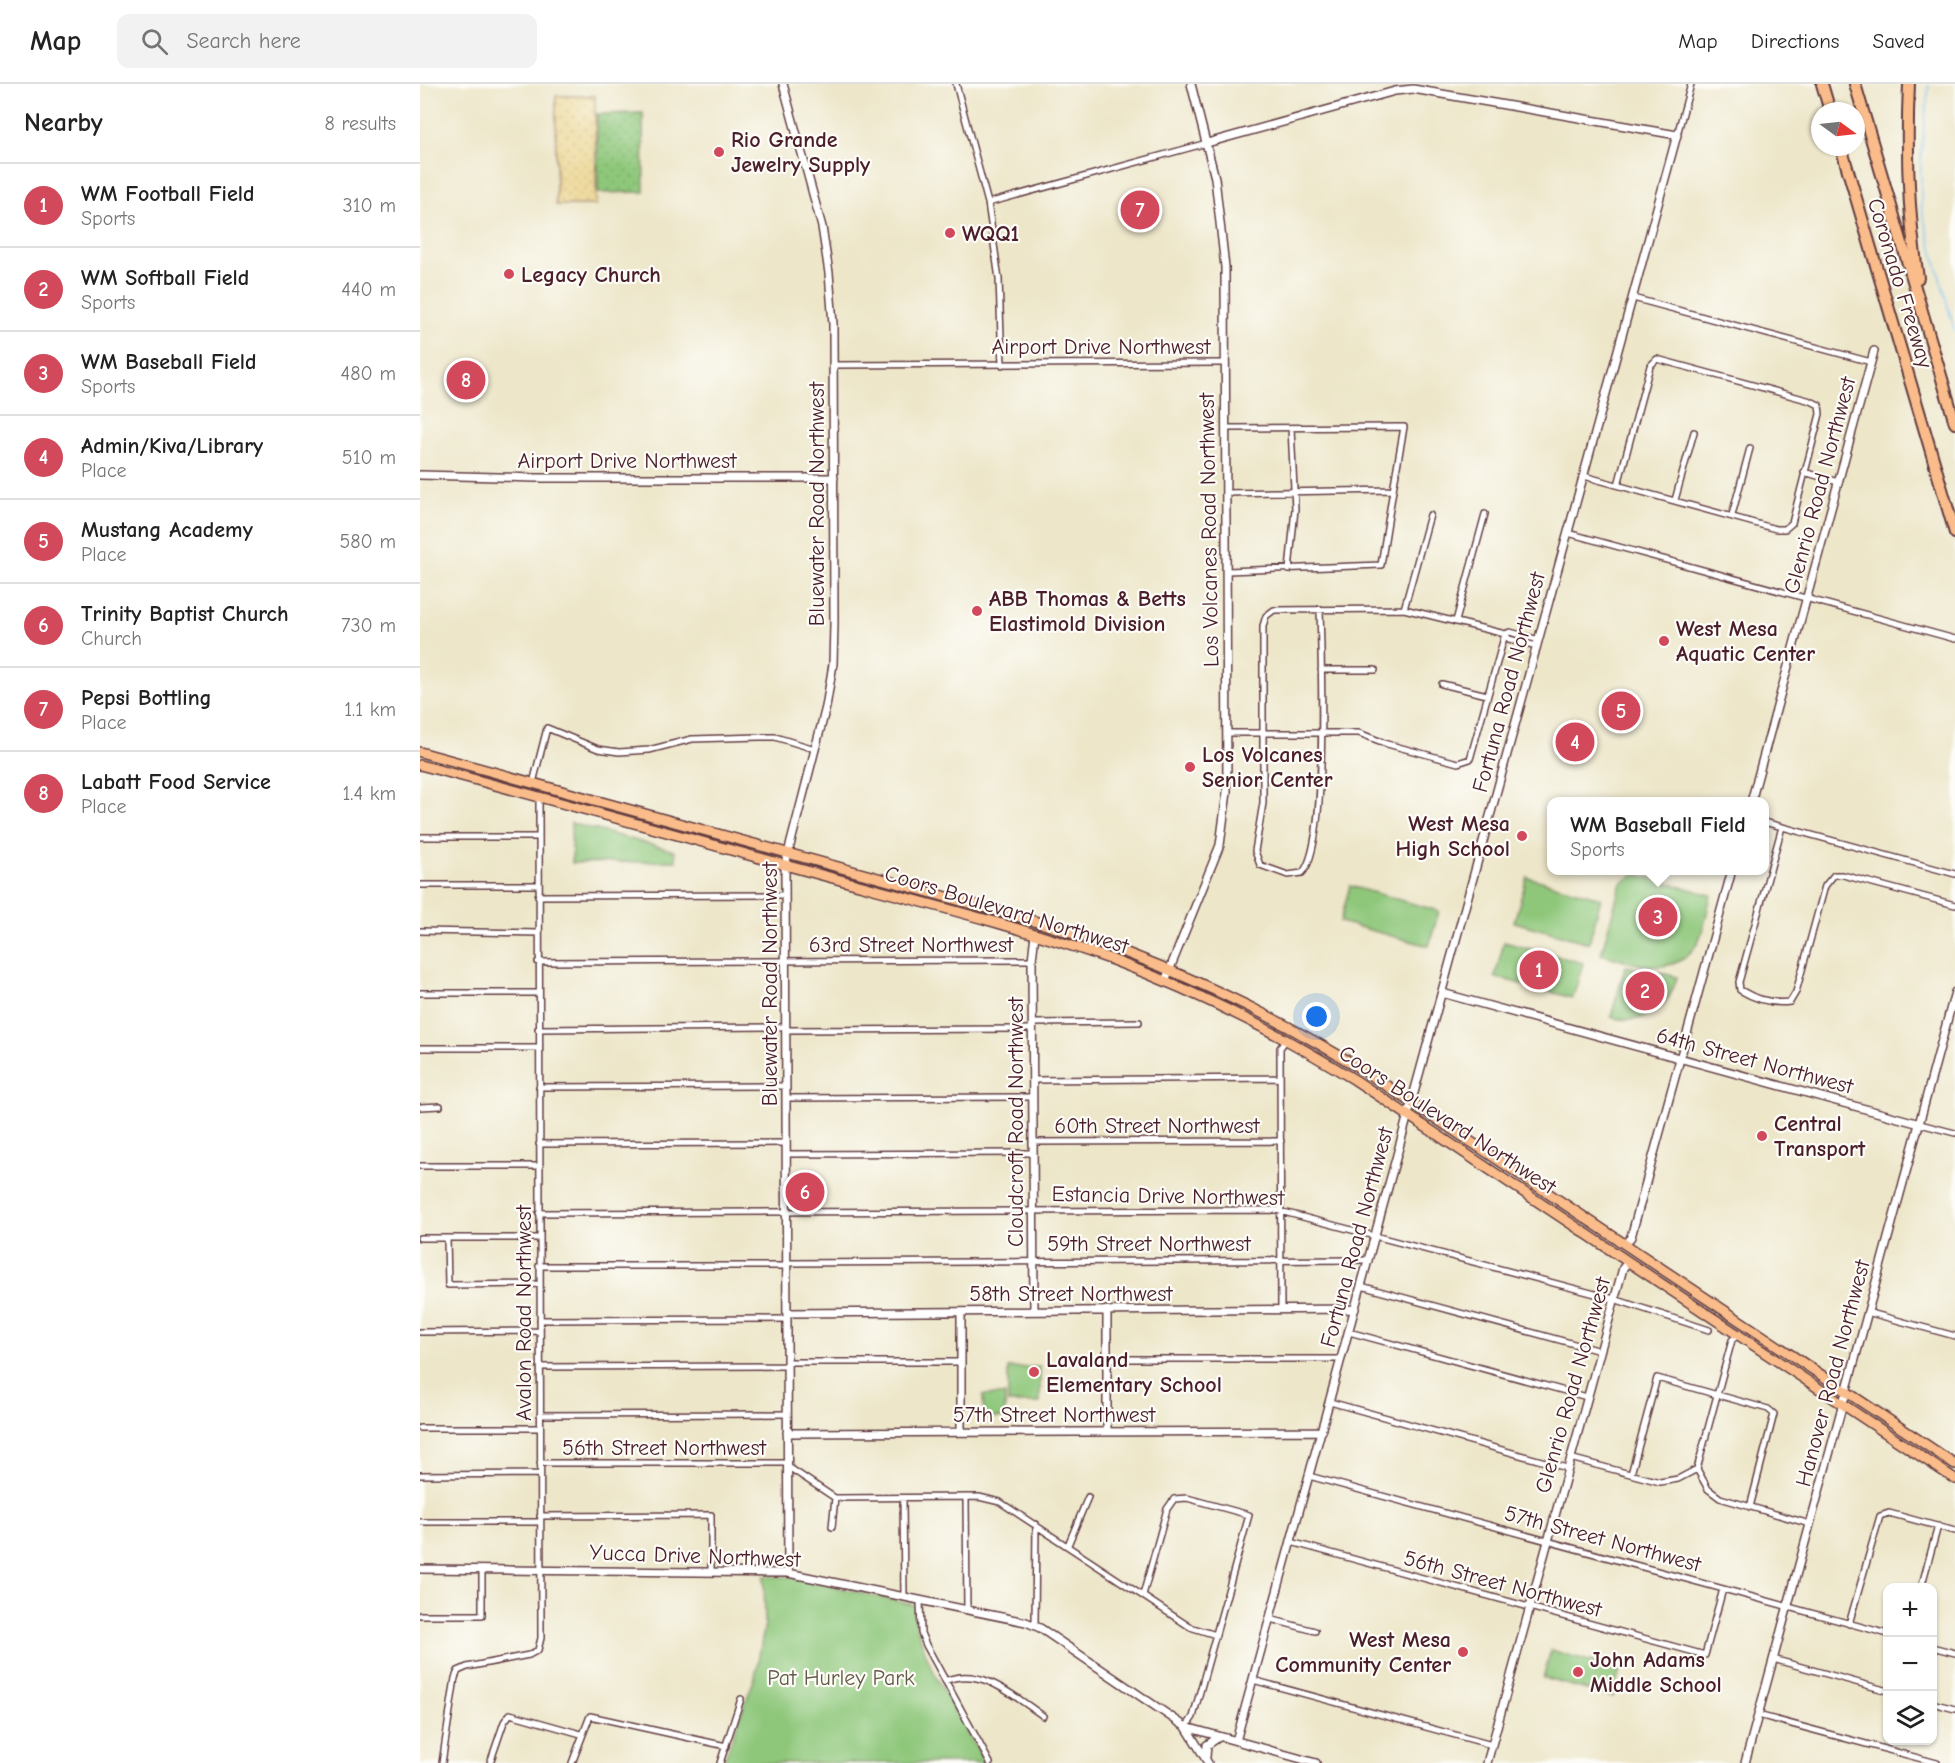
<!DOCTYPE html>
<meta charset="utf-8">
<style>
:root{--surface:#fff;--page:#f2f2f2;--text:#222;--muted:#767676;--line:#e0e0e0;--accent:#d1495b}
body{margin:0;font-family:"Comic Neue",sans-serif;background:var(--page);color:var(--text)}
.controls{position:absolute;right:18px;bottom:18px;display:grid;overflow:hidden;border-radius:12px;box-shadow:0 2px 4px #0004}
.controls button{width:54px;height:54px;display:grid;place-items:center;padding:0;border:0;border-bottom:2px solid var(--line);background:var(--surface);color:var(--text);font:30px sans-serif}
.compass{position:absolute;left:1391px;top:18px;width:54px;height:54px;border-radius:50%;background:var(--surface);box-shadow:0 2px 4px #0004;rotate:105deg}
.you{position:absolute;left:897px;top:933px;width:21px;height:21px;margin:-15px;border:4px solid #fff;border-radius:50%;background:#1a73e8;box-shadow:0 0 0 9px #1a73e833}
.badge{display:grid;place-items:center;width:39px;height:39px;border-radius:50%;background:var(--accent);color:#fff;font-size:20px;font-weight:700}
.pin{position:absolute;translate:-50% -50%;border:3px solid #fff;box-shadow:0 2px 6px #0006}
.popup{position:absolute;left:1127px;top:713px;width:222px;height:78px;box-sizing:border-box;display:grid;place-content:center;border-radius:12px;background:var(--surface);filter:drop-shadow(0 2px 4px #0005);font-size:20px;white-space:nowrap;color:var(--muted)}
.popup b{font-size:22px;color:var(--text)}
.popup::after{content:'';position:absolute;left:50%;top:100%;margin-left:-12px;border:12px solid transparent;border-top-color:var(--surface)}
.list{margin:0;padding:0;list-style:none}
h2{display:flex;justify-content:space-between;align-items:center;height:78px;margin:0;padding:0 24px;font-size:26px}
h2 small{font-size:20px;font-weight:400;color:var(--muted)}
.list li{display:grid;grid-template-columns:39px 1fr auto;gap:18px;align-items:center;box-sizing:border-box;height:84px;padding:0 24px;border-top:2px solid var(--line)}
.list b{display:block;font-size:22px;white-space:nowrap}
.list p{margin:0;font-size:20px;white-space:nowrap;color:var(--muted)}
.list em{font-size:20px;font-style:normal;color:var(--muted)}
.icon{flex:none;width:33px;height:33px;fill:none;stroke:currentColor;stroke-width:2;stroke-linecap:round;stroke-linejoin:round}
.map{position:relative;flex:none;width:1535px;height:1679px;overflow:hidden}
header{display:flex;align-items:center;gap:36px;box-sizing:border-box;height:84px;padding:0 30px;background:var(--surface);border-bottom:2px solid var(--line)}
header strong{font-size:28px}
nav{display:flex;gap:33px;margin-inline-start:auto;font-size:21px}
.search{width:420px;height:54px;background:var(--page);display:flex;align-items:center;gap:15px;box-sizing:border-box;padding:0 21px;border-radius:12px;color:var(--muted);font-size:22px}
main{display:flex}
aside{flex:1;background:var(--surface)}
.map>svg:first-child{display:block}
</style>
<header>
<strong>Map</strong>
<div class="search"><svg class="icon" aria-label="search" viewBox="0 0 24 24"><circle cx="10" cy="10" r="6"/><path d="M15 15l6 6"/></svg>Search here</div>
<nav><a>Map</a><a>Directions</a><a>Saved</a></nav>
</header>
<main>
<aside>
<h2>Nearby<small>8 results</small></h2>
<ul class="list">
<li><span class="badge">1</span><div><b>WM Football Field</b><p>Sports</p></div><em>310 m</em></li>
<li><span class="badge">2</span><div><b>WM Softball Field</b><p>Sports</p></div><em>440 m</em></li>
<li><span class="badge">3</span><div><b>WM Baseball Field</b><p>Sports</p></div><em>480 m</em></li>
<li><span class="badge">4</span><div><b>Admin/Kiva/Library</b><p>Place</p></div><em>510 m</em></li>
<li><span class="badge">5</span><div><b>Mustang Academy</b><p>Place</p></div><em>580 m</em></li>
<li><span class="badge">6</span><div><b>Trinity Baptist Church</b><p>Church</p></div><em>730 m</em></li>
<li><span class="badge">7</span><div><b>Pepsi Bottling</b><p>Place</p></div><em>1.1 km</em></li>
<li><span class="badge">8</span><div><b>Labatt Food Service</b><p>Place</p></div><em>1.4 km</em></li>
</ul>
</aside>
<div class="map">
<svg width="1535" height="1679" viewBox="0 0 1535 1679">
<defs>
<pattern id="sand-dots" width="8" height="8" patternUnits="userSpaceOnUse" patternTransform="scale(1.5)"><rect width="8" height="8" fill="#eeda9e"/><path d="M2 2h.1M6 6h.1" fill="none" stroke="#cebb88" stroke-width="1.8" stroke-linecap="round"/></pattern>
<pattern id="garden-dots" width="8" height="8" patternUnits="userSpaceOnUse" patternTransform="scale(1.5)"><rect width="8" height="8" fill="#8ec77a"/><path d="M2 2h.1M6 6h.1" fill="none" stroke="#7caa6a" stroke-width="1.8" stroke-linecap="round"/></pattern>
</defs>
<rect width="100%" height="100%" fill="#fdfcf7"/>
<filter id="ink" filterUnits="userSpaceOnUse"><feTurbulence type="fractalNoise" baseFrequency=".0167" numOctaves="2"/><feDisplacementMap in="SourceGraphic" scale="12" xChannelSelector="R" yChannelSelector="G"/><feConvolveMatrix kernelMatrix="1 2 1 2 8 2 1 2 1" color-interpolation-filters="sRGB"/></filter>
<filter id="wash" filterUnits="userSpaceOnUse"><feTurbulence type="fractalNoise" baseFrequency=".008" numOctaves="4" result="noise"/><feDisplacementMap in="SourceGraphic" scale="24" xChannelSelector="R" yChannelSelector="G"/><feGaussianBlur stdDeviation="1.35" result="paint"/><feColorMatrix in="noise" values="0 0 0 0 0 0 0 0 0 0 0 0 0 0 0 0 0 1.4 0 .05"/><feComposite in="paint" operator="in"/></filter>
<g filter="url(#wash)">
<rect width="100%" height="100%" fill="#ede6c9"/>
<path fill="#8ec77a" stroke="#6c7352" stroke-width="1.5" d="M 151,739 L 255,767 L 256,777 L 152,779 Z
M 1216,790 L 1291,811 C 1287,826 1285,847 1276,861 C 1254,896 1213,879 1181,870 L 1201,799 Z
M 1107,793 L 1181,814 L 1169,859 L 1094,838 Z
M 930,802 L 1019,827 L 1009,862 L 920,838 Z
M 1084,858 L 1163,879 L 1153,914 L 1075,893 Z
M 1208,882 L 1237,891 L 1239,888 L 1257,893 C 1249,924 1223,943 1191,933 L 1205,883 Z
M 620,1283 L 620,1319 L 588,1319 L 588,1284 Z
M 563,1311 L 585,1311 L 585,1334 L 564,1334 Z
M 344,1492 L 372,1493 L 494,1521 C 496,1572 541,1634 565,1679 L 303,1679 L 335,1593 L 345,1540 Z
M 1131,1566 L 1200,1586 L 1193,1613 L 1123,1594 Z"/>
<path fill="url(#sand-dots)" stroke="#9c7c64" stroke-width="1.5" d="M 136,12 L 175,12 L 176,121 L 136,121 Z"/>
<path fill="url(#garden-dots)" stroke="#6c7352" stroke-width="1.5" d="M 223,29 L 224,108 L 178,109 L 177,30 Z"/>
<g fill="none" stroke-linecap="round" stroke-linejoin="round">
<path stroke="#7abff1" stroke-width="1.5" d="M 1509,0 L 1501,69 L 1501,124 L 1535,248"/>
</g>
</g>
<g filter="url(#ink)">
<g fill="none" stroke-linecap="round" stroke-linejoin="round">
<defs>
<path id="minor" d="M 536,0 L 568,119 L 579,195 L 582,281
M 1257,51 L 1271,0
M 568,119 L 787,59
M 1213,214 L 1451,278
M 413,281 L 805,279
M 806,344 L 984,343 L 973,406
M 1384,388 L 1418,398
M 1164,392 L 1356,445 L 1365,445 L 1372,439 L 1400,330 L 1399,321 L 1391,317 L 1237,275 L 1230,282 L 1198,401
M 806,409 L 973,406 L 961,481 L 807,487
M 1255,416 L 1274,348
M 1312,431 L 1330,364
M 1148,449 L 1535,555
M 869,486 L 875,425 L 871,344
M 900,525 C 901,570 909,763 882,789 L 868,791 L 840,781 L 835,767 L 843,719 L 843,542 L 846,532 L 854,526 L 984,525 L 1085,550 L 1089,555 L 1117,562
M 984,525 L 1010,431
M 1036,537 L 1065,430
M 1085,550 L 1090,548 L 1119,556
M 901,586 L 955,586
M 1022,600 L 1067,611
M 808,649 L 939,649 L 967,660 L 1038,679 L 1050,675 L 1085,550
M 113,699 L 127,644 L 178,665 L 199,668 L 229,666 L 272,655 L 339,653 L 355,653 L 395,665
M 1344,738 L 1535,790
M 1362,743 L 1319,898 L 1320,906 C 1335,915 1353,920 1370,918 L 1376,908 L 1405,802 L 1414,791 L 1423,791 L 1535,821
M 0,753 L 118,753
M 0,801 L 118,801
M 118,812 L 365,811
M 0,847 L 118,849
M 118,878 L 612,876
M 0,909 L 118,909
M 613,939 L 719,938
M 118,945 L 365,943
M 365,946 L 613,945
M 0,964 L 118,964
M 613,996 L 860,994
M 119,1003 L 366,1002
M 366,1014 L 613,1013
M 0,1023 L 20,1022
M 1500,1040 L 1535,1049
M 613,1058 L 861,1057
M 119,1060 L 366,1059
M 366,1070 L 613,1069
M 0,1082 L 119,1082
M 119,1129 L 856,1126 L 1194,1215 L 1289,1246
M 0,1154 L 119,1154
M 27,1154 L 28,1201 L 119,1200
M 366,1179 L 948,1176
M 119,1182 L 367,1182
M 941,1202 L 1180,1267
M 861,1226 L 860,964 L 866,956
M 1447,1228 L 1535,1252
M 120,1236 L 367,1235
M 0,1248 L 120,1247
M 929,1248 L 1167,1313
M 687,1275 L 921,1275
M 367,1278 L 541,1278
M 120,1283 L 367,1282
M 910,1318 L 1147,1384
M 120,1331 L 367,1330
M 0,1344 L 120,1344
M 1150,1374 L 1240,1398 L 1258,1395 L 1277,1385
M 120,1379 L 367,1379
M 367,1382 L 415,1414 L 559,1413 L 580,1418 L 770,1543 L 796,1551
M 1277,1385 L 1312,1256 L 1318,1251
M 1277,1385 L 1288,1405 L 1300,1414 L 1390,1440
M 1211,1390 L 1237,1294 L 1348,1325 L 1354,1330 L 1330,1423
M 0,1391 L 120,1390
M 889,1392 L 1468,1550
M 546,1413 L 547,1526
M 483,1414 L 484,1512
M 120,1432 L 291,1431 L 291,1487
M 0,1438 L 120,1438
M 412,1443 L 415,1414
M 871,1458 L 1285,1571 L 1303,1505
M 648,1461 L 668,1413
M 1501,1504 L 1518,1442
M 723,1511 L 747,1425 L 754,1415 L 767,1414 L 829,1431 L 773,1633 L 766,1643
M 500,1516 L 501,1549 L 506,1561 L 570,1679
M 0,1531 L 62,1531 L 62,1485
M 850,1535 L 895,1547
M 1429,1540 L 1460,1432 L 1469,1429 L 1535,1447
M 615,1541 L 616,1440
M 1512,1563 L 1535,1569
M 1353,1575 L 1468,1607
M 833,1596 L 1072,1661
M 525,1597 C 561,1581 595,1613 623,1632
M 1512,1619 L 1535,1625
M 1338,1631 L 1517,1679
M 22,1679 L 35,1594 L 38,1587 L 47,1583 L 109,1571 L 118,1566 L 121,1554 L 119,714
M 70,1679 L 84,1638 L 90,1630 L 161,1650
M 152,1679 L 170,1632 L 306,1662
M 300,1679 L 321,1615"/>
<path id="tertiary" d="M 363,0 L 402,143 L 409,189 L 413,240 L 414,540 L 413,580 L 406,623 L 365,781 L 368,1489
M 787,59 L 975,7 L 993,5 L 1257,51 L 816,1657
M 0,391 L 116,394 L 414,394
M 1331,718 L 1454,267
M 745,897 L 800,761 L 807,708 L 805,183 L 795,94 L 771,0
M 1022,909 L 1500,1040
M 1205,1160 L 1211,1153 L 1312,786
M 687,1226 L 687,1347
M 614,1227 L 612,876 L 615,850
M 541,1228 L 541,1348
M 367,1229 L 935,1225
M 367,1349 L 902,1347
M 0,1485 L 368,1489 L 606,1538 L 620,1544 L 766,1643 L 788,1679
M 766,1643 L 896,1679
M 786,1673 L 787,1661 L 799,1653
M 1067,1679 L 1193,1221 L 1203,1184 L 1208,1178
M 1325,1679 L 1535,908"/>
<path id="primary" d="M 0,668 L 614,837 C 731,873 842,923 946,988 L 1535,1380
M 0,681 C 122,713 243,747 365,781 C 473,811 584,837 690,875 C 776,907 857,948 935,996 L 1535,1395"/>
<path id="motorway" d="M 1402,0 L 1410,27
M 1435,0 L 1535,339
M 1489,0 C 1486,66 1488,129 1498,194
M 1421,63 L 1535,449"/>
</defs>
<use href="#minor" stroke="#623d43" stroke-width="8"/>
<use href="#tertiary" stroke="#623d43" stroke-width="10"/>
<use href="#primary" stroke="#623d43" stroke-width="12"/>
<use href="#motorway" stroke="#623d43" stroke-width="14"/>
<use href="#minor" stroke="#fff" stroke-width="5"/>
<use href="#tertiary" stroke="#fff" stroke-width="7"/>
<use href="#primary" stroke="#f9bc8a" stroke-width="9"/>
<use href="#motorway" stroke="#f9bc8a" stroke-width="10"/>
</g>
</g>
<g fill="#d1495b" stroke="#fdfcf7" stroke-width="2">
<circle cx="299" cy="68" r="6"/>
<circle cx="530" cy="149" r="6"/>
<circle cx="89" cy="190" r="6"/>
<circle cx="557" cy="527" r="6"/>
<circle cx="1244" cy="557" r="6"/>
<circle cx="770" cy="683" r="6"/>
<circle cx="1102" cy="752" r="6"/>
<circle cx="1342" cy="1052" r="6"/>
<circle cx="614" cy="1288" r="6"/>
<circle cx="1043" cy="1568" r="6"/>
<circle cx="1158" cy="1588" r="6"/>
</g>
<g text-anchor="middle" stroke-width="4.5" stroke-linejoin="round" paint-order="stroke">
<g font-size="22" font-weight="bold" fill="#4a1f2b" stroke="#fdfcf7" text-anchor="start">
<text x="311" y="63">Rio Grande<tspan x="311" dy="25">Jewelry Supply</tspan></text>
<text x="542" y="157">WQQ1</text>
<text x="101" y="198">Legacy Church</text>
<text x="569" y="522">ABB Thomas &amp; Betts<tspan x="569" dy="25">Elastimold Division</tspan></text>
<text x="1256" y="552">West Mesa<tspan x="1256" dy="25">Aquatic Center</tspan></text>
<text x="782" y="678">Los Volcanes<tspan x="782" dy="25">Senior Center</tspan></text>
<text x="1090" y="747" text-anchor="end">West Mesa<tspan x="1090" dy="25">High School</tspan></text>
<text x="1354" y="1047">Central<tspan x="1354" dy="25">Transport</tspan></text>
<text x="626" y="1283">Lavaland<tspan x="626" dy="25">Elementary School</tspan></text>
<text x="1031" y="1563" text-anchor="end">West Mesa<tspan x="1031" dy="25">Community Center</tspan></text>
<text x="1170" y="1583">John Adams<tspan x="1170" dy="25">Middle School</tspan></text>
</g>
<g font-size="22" fill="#4a1f2b" stroke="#fdfcf7">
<text transform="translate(1481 199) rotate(73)" y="8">Coronado Freeway</text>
<text x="681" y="270">Airport Drive Northwest</text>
<text x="207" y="384">Airport Drive Northwest</text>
<text transform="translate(1399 401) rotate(-75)" y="8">Glenrio Road Northwest</text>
<text transform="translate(396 420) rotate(-90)" y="8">Bluewater Road Northwest</text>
<text transform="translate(788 446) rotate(-91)" y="8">Los Volcanes Road Northwest</text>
<text transform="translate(1088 598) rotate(-75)" y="8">Fortuna Road Northwest</text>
<text transform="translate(587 825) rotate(17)" y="8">Coors Boulevard Northwest</text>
<text x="491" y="868">63rd Street Northwest</text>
<text transform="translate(349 900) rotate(-90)" y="8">Bluewater Road Northwest</text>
<text transform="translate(1335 976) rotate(15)" y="8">64th Street Northwest</text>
<text transform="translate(1028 1035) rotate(33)" y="8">Coors Boulevard Northwest</text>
<text transform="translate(595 1038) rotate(-90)" y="8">Cloudcroft Road Northwest</text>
<text x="737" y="1049">60th Street Northwest</text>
<text transform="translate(748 1111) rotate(1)" y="8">Estancia Drive Northwest</text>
<text transform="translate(936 1153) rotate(-75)" y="8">Fortuna Road Northwest</text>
<text x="729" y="1167">59th Street Northwest</text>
<text x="651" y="1217">58th Street Northwest</text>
<text transform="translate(103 1229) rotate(-90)" y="8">Avalon Road Northwest</text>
<text transform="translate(1412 1289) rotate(-75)" y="8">Hanover Road Northwest</text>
<text transform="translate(1152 1301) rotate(-74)" y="8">Glenrio Road Northwest</text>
<text x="634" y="1338">57th Street Northwest</text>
<text x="244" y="1371">56th Street Northwest</text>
<text transform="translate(1183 1454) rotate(15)" y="8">57th Street Northwest</text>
<text transform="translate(275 1471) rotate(2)" y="8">Yucca Drive Northwest</text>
<text transform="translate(1083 1499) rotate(15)" y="8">56th Street Northwest</text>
</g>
<g font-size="22" fill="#625a47" stroke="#fdfcf7">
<text x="421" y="1601">Pat Hurley Park</text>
</g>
</g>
</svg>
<div class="controls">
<button>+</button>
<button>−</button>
<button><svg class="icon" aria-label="layers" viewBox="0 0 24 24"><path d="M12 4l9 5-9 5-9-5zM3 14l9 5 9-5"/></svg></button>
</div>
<svg class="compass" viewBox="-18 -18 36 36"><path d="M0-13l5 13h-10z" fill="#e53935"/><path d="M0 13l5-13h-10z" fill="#767676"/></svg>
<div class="you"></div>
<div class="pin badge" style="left:1119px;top:886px">1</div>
<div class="pin badge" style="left:1225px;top:907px">2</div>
<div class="pin badge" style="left:1238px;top:833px">3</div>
<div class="popup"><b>WM Baseball Field</b>Sports</div>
<div class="pin badge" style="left:1155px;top:658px">4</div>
<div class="pin badge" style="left:1201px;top:627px">5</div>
<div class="pin badge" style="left:385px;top:1108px">6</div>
<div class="pin badge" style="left:720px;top:126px">7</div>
<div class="pin badge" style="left:46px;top:296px">8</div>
</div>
</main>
